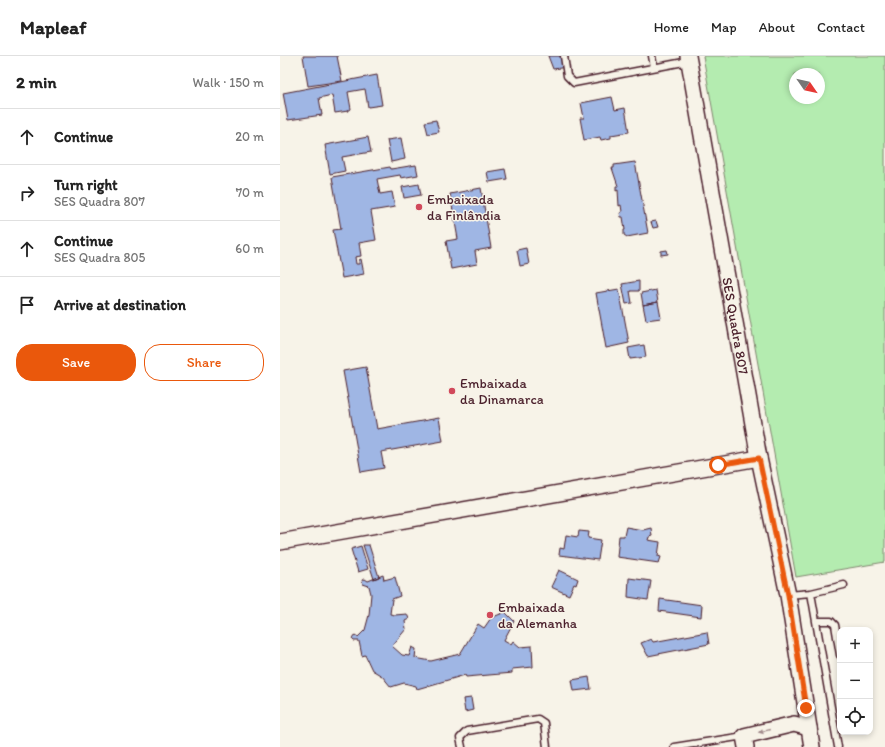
<!DOCTYPE html>
<meta charset="utf-8">
<style>
body{margin:0;font-family:Itim,sans-serif;background:#f6f6f6;color:#222}
.controls{position:absolute;right:12px;bottom:12px;display:grid;overflow:hidden;border-radius:8px;box-shadow:0 2px 6px #0003}
.controls button{width:36px;height:36px;display:grid;place-items:center;padding:0;border:0;border-bottom:1px solid #e0e0e0;background:#fff;color:#222;font:20px sans-serif}
.compass{position:absolute;left:509px;top:12px;width:36px;height:36px;border-radius:50%;background:#fff;box-shadow:0 2px 6px #0003;rotate:124deg}
.stop{position:absolute;width:12px;height:12px;margin:-9px;border:3px solid #ea580c;border-radius:50%;background:#fff}
.stop.end{background:#ea580c;border-color:#fff;box-shadow:0 1px 4px #0008}
.list{margin:0;padding:0;list-style:none}
h2{display:flex;justify-content:space-between;align-items:center;height:52px;margin:0;padding:0 16px;font-size:17px}
h2 small{font-size:13px;font-weight:400;color:#767676}
.list li{display:grid;grid-template-columns:26px 1fr auto;gap:12px;align-items:center;box-sizing:border-box;height:56px;padding:0 16px;border-top:1px solid #e0e0e0}
.list b{display:block;font-size:15px;white-space:nowrap}
.list p{margin:0;font-size:13px;white-space:nowrap;color:#767676}
.list em{font-size:13px;font-style:normal;color:#767676}
.actions{display:flex;gap:8px;padding:12px 16px}
.actions a{flex:1;padding:9px 0;border:1px solid #ea580c;border-radius:16px;text-align:center;font-size:14px;color:#ea580c}
.actions .main{background:#ea580c;color:#fff}
.icon{flex:none;width:22px;height:22px;fill:none;stroke:currentColor;stroke-width:2;stroke-linecap:round;stroke-linejoin:round}
.map{position:relative;flex:none;width:605px;height:691px;overflow:hidden}
header{display:flex;align-items:center;gap:24px;box-sizing:border-box;height:56px;padding:0 20px;background:#fff;border-bottom:1px solid #e0e0e0}
header strong{font-size:19px}
nav{display:flex;gap:22px;margin-inline-start:auto;font-size:14px}
main{display:flex}
aside{flex:1;background:#fff}
.map>svg:first-child{display:block}
</style>
<header>
<strong>Mapleaf</strong>
<nav><a>Home</a><a>Map</a><a>About</a><a>Contact</a></nav>
</header>
<main>
<aside>
<h2>2 min<small>Walk · 150 m</small></h2>
<ul class="list">
<li><svg class="icon" aria-label="ahead" viewBox="0 0 24 24"><path d="M12 20V5M6 11l6-6 6 6"/></svg><div><b>Continue</b></div><em>20 m</em></li>
<li><svg class="icon" aria-label="right" viewBox="0 0 24 24"><path d="M7 20v-9h11M14 6l5 5-5 5"/></svg><div><b>Turn right</b><p>SES Quadra 807</p></div><em>70 m</em></li>
<li><svg class="icon" aria-label="ahead" viewBox="0 0 24 24"><path d="M12 20V5M6 11l6-6 6 6"/></svg><div><b>Continue</b><p>SES Quadra 805</p></div><em>60 m</em></li>
<li><svg class="icon" aria-label="arrive" viewBox="0 0 24 24"><path d="M6 21V4h12l-3 4 3 4H6"/></svg><div><b>Arrive at destination</b></div></li>
</ul>
<div class="actions"><a class="main">Save</a><a>Share</a></div>
</aside>
<div class="map">
<svg width="605" height="691" viewBox="0 0 605 691">
<rect width="100%" height="100%" fill="#f7f3e8"/>
<filter id="ink" filterUnits="userSpaceOnUse"><feTurbulence type="fractalNoise" baseFrequency=".025" numOctaves="2"/><feDisplacementMap in="SourceGraphic" scale="8" xChannelSelector="R" yChannelSelector="G"/><feConvolveMatrix kernelMatrix="1 2 1 2 8 2 1 2 1" color-interpolation-filters="sRGB"/></filter>
<g filter="url(#ink)">
<path fill="#b4ecb0" stroke="#7f866e" fill-rule="evenodd" d="M423,0H605V506L516,521ZM515,18H539V42H515Z"/>
<path fill="#9fb6e4" stroke="#4a1f2b" d="M23,0H57L62,25L28,30Z
M268,0H288V11L273,13Z
M97,19L102,49L88,51L85,33L68,36L71,53L68,55L55,57L52,39L39,42L42,59L8,64L3,37Z
M332,41L335,54L345,52L349,76L331,79V82L321,84L320,81L304,84L300,62H304L301,47Z
M156,64L159,76L148,78L145,66Z
M88,81L91,96L62,101L65,115L50,118L45,89Z
M121,82L125,103L111,106L107,84Z
M355,106L368,177L347,181L344,179V174H345L343,161H341L340,157L342,156L341,149L339,150L338,134L336,135V130H338L332,112H334V109Z
M136,109L138,119L121,122L120,119L97,123L100,138L112,136L115,151L91,155L96,184L79,187L81,200L75,201L76,208H79V204L81,203L84,218L62,222L53,174L61,173L52,121L110,111L111,113Z
M225,113L227,123L209,126L207,116Z
M139,128L141,139L124,142L122,131Z
M201,132L211,192L195,195L197,208L171,213L166,185L178,183L170,138Z
M376,165L378,171L373,172L371,166Z
M246,192L249,208L240,210L237,194Z
M387,194L388,198L381,199V195Z
M359,225V235H350L352,247L346,248L342,228Z
M339,233L349,287L326,292L316,237Z
M376,234L378,246L363,249L361,237Z
M378,246L381,262L366,264L363,249Z
M364,289L366,301L350,303L348,292Z
M86,311L97,373L159,362L163,385L101,396L104,412L81,416L63,315Z
M346,471L363,474L371,472L372,480L369,481L368,484L380,486L378,500L381,501L379,507L337,501L339,480H344Z
M299,475L309,476L308,482L321,484L318,504L279,499L280,492L284,493L286,479L298,481Z
M89,489L99,521L94,523L83,489Z
M81,490L88,513L78,516L71,493Z
M279,514L298,523L296,529L294,528L289,539L271,531Z
M103,519L104,524L115,521L120,540L112,543L110,558L115,559L127,558L129,563L125,565L126,573L112,590L122,599L129,600L132,591L136,593L135,602L151,605L180,598L198,568L204,572L211,562L225,556L234,565L224,584L231,588L233,585L240,591L252,590L253,611L232,613V617L186,621L185,619L137,633L136,630L124,627L111,631L102,620L92,614L85,599L82,600L79,585H74L72,583L75,579L78,581L85,574L89,559L91,538L89,530L83,528L82,524L85,523L88,525Z
M349,522L371,525L368,544L348,541Z
M380,543L422,549L421,561L379,555Z
M427,576L429,588L368,600L361,587L371,583L373,586Z
M309,621L311,633L294,635L292,624Z
M191,642L193,654L185,656L183,643Z"/>
<g fill="none" stroke-linecap="round" stroke-linejoin="round">
<g stroke="#4a1f2b" stroke-width="9">
<path id="service" d="M284,0L287,20L294,27L409,5
M372,0L374,11
M531,537L564,529
M508,539L531,537L558,691
M536,565H551L555,569L560,599
M182,691L180,682L187,675L258,663L264,667L267,691
M394,691L464,680"/>
</g>
<g stroke="#4a1f2b" stroke-width="18">
<g id="tertiary">
<path id="s1" d="M408,0L479,402L508,539L532,691"/>
<path d="M0,486L479,402"/>
<path d="M466,691L464,680L514,668L529,672"/>
</g>
</g>
<use href="#service" stroke="#f7f3e8" stroke-width="6"/>
<use href="#tertiary" stroke="#f7f3e8" stroke-width="15"/>
</g>
<defs><path id="oneway-solid" d="M-6-.8H1V-3.2L6.5 0L1 3.2V.8H-6Z"/></defs>
<use fill="#a0898a" href="#oneway-solid" transform="translate(484 675) rotate(166)"/>
</g>
<g fill="none" stroke-linecap="round" stroke-linejoin="round" filter="url(#ink)">
<path stroke="#ea580c" stroke-width="5" d="M438,409L479,402L508,539L526,652"/>
</g>
<g fill="#d1495b" stroke="#f7f3e8" stroke-width="1.5">
<circle cx="139" cy="151" r="4"/>
<circle cx="172" cy="335" r="4"/>
<circle cx="210" cy="559" r="4"/>
</g>
<g text-anchor="middle" stroke-width="3" stroke-linejoin="round" paint-order="stroke">
<g font-size="14" fill="#4a1f2b" stroke="#f7f3e8" text-anchor="start">
<text x="147" y="148">Embaixada<tspan x="147" dy="16">da Finlândia</tspan></text>
<text x="180" y="332">Embaixada<tspan x="180" dy="16">da Dinamarca</tspan></text>
<text x="218" y="556">Embaixada<tspan x="218" dy="16">da Alemanha</tspan></text>
</g>
<g font-size="14" fill="#4a1f2b" stroke="#f7f3e8">
<text dy="5" stroke="none"><textPath href="#s1" startOffset="274">SES Quadra 807</textPath></text>
</g>
</g>
</svg>
<div class="controls">
<button>+</button>
<button>−</button>
<button><svg class="icon" aria-label="locate" viewBox="0 0 24 24"><circle cx="12" cy="12" r="6"/><path d="M12 2v4M12 18v4M2 12h4M18 12h4"/></svg></button>
</div>
<svg class="compass" viewBox="-18 -18 36 36"><path d="M0-13l5 13h-10z" fill="#e53935"/><path d="M0 13l5-13h-10z" fill="#767676"/></svg>
<div class="stop" style="left:438px;top:409px"></div>
<div class="stop end" style="left:526px;top:652px"></div>
</div>
</main>
